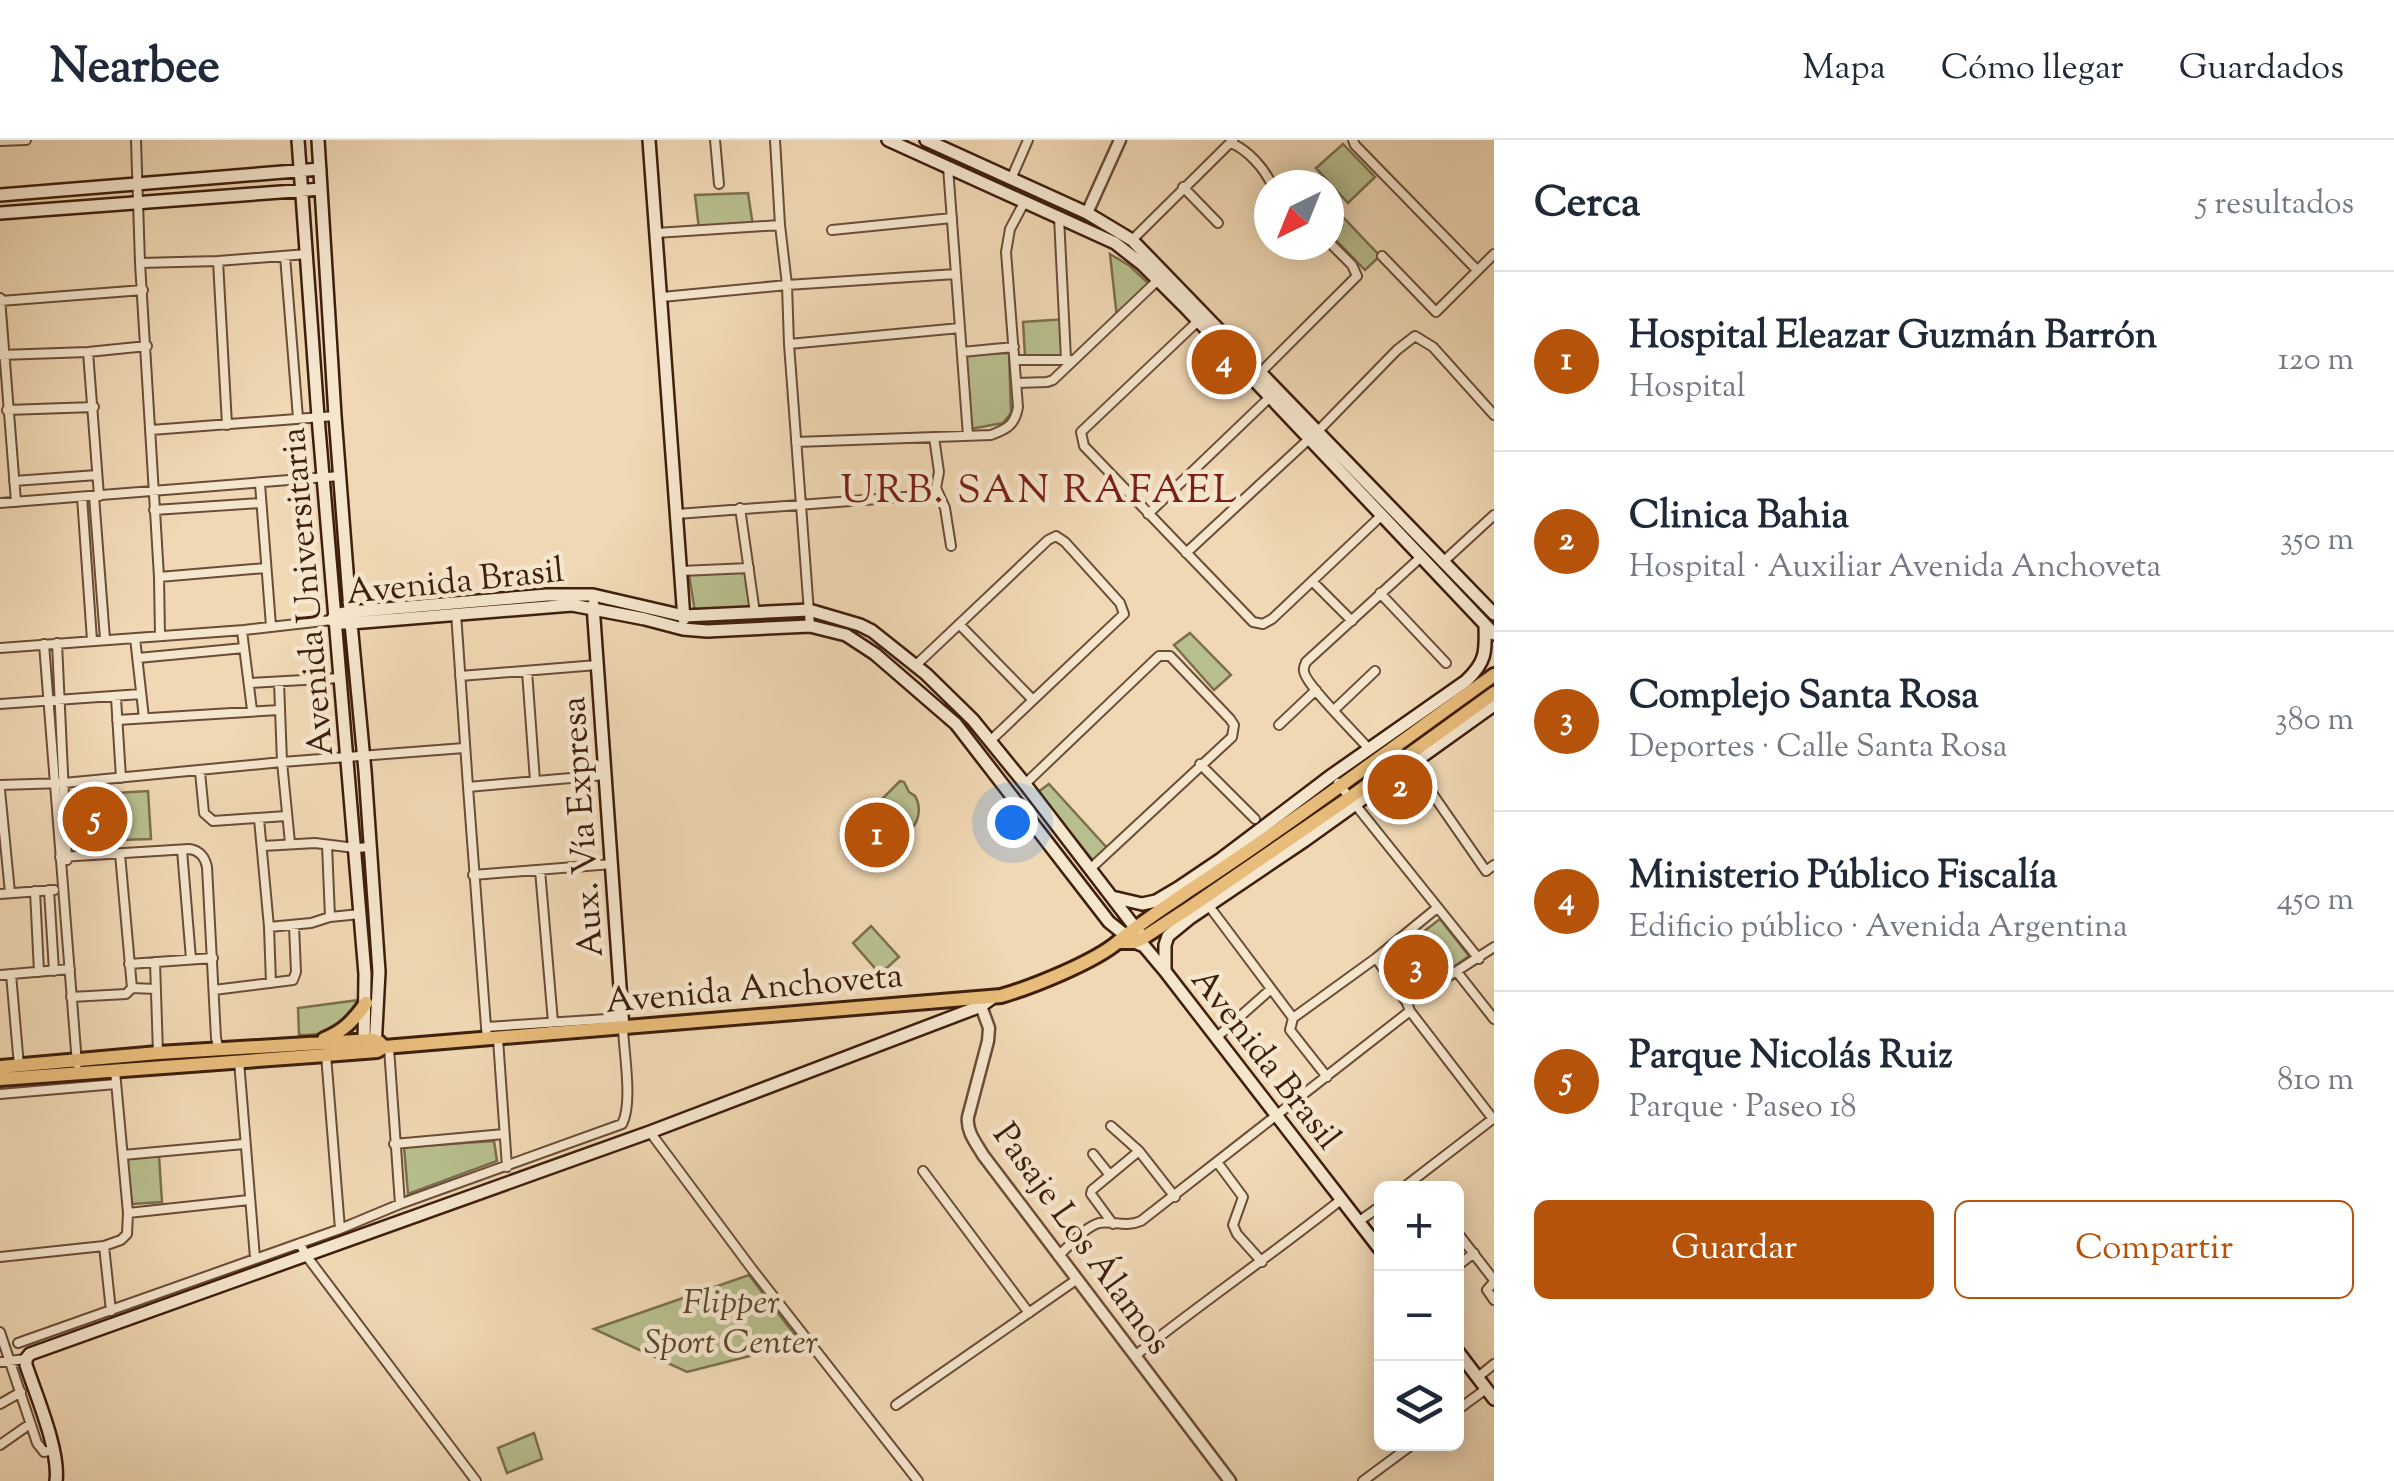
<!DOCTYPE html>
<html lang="es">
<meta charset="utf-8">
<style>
body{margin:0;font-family:"Sorts Mill Goudy",serif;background:#f2f2f3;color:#1f2937}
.controls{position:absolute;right:30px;bottom:30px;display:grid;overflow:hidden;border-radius:15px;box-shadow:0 5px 25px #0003}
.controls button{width:90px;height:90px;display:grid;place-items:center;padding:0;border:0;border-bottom:2px solid #e0e1e3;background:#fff;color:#1f2937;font:50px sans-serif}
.compass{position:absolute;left:1254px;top:30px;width:90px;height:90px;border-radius:50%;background:#fff;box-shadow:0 5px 25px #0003;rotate:223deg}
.you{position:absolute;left:1012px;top:682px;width:35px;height:35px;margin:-25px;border:8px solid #fff;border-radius:50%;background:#1a73e8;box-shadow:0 0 0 15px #1a73e833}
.badge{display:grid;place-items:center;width:65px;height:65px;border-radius:50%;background:#b45309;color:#fff;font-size:32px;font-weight:700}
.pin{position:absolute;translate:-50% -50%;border:5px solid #fff;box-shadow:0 2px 10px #0006}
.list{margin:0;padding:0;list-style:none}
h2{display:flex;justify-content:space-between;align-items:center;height:130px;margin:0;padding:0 40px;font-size:42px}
h2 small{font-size:32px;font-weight:400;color:#747a83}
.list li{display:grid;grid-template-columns:65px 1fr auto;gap:30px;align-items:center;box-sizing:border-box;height:180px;padding:0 40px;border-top:2px solid #e0e1e3}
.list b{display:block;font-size:38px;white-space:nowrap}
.list p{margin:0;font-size:32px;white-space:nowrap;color:#747a83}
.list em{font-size:32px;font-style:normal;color:#747a83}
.actions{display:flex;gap:20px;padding:30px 40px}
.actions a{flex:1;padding:22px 0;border:2px solid #b45309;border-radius:15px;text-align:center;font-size:35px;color:#b45309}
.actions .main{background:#b45309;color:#fff}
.icon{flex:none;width:55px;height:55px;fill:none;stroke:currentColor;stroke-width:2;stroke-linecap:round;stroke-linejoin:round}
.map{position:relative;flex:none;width:1494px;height:1341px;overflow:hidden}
header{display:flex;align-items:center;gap:60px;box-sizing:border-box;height:140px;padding:0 50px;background:#fff;border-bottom:2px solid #e0e1e3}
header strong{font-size:48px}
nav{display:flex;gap:55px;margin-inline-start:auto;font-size:35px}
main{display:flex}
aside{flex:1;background:#fff}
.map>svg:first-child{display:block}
</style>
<header>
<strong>Nearbee</strong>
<nav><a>Mapa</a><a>Cómo llegar</a><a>Guardados</a></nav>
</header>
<main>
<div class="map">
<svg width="1494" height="1341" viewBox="0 0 1494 1341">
<rect width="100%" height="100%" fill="#f0d8b4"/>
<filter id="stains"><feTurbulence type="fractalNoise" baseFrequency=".002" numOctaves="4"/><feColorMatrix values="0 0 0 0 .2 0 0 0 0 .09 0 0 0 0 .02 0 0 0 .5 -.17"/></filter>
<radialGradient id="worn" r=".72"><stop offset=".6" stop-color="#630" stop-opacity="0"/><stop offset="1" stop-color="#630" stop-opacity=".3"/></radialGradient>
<path fill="#b8bf8e" stroke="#7c6e4d" stroke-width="2.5" d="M1343,4L1375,37L1348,63L1316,28Z
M748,53L753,86L699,89L695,55Z
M1342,76L1380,116L1365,130L1329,93V89Z
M1110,114L1130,126L1150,145L1117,178Z
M1066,179L1067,215L1025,216L1023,182Z
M1009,213L1011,273L1003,283L970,289L965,214Z
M748,431L752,470L695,472L689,435Z
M1190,493L1231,535L1214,550L1174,505Z
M900,641L904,642L909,652L915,656C922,668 919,685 907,692L903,690L898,693L895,692L879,674L884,668L879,662Z
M1049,644L1109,710L1094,722L1038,652Z
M114,649L117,690L116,653L148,651L151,699L118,700V706L76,709L72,651Z
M1440,779L1469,816L1413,856L1384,822Z
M871,786L899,817L880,834L853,803Z
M359,860C337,889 337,895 299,895L298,868Z
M494,1001L497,1021L408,1054L404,1007Z
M159,1016L162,1062L132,1064L127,1018Z
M749,1135L801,1203L687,1232L594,1189Z
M534,1293L542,1319L507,1333L498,1308Z"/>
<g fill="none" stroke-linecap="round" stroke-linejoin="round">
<g stroke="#6b4c36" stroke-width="12">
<path id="minor" d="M136,0L140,123L159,437L160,496
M715,0L719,44
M775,0L780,85L787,145L789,204L810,486
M1353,0L1355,5L1477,130
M0,1L26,0
M1231,3C1248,10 1264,28 1272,45
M948,27L968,296
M1011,39L1028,0
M1183,47L1218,83
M1059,77L1066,219
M832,90L952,78
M656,93L780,85
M1132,100L1233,0
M285,116L298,278
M1382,116L1436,172L1494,114
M218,121L227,285
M140,123L218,121L307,114
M662,157L787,145L956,134
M0,158L16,362
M0,161L143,150
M1198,181L1081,292L1084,306L1253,482L1263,484L1272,479L1382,375
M789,204L960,188
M88,212L99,356
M962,212L1014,207
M1,215L88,212L147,206
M1015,220H1070
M1261,232L1357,136L1352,125L1329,102
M1017,243L1047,242L1053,240L1158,140
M7,270L94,267
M151,290L335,276
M1318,291L1397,210L1415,196L1433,207L1494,275
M934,297L939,332L936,348L945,368L951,406
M796,302L991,295C1007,289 1015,285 1018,267L1006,112L1010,89L1025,61
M14,341L97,335
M260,344L271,486
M94,356L105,499
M82,357L92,500
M0,363L340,336
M740,368L755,473
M154,370L261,363
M677,374L918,356L928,355L936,348
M1148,374L1269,258
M1186,413L1309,299
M1444,421L1494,375
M681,431L749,428
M159,437L266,428
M1312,441L1352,481
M1380,453L1446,523
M456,473L468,647L605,635
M959,484L1033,560
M242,491L252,570
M135,498L144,578
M57,503L67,720
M44,504L77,924
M0,508L244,490L332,480
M138,518L244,508
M916,525L1048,400L1056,396L1065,402L1120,463L1124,474L990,601
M527,531L535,641
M460,536L597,525
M279,542L282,622L290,703
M250,543L340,538
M116,558L121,638
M0,564L141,554
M1334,570L1375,531
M117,580L279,570
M1279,585L1316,550
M1369,609C1358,596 1304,543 1304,531C1303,528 1305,525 1306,522L1421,417
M1411,623L1486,731L1494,725
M1200,624L1255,679
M200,632L204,673L213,681L286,676
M1338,643L1479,819
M1025,644L1159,516H1170L1230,579L1234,585L1232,597L1090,729
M0,645L64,643L282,622L464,608
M468,647L487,900
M0,650L10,753
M259,679L269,787L271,843
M327,705L330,777
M263,706L315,703L355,708L371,707
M182,710L191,819
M120,714L132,848
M60,717L189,709C199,710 205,717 207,727L216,898L219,910
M540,730L554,894
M473,735L612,724
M49,750L54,831
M35,751L39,832
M0,754L54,750
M1206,762L1293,878
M269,787L311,783L330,777L360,774
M1376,818L1407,863
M155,822L158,913
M129,824L213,818
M1457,832L1494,879
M11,834L19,926
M0,835L70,829
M214,850L293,840L296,832L294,786
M71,857L126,854L132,848L156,849
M1410,871L1493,979
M486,887L622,878
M1217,897L1271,849
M498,899L507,1027
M389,908L400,1064
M326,915L340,1089
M239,921L255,1118
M1327,937L1290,890L1293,878L1376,818L1437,768
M0,954L116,944
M1111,986L1139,1011L1175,1057
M650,992L752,1129L918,1341
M394,1004L504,994
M1093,1014L1109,1034
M123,1015L244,1004
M1217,1022L1243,1057L1233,1085L1237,1094L1262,1122
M923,1031L1029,1173
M1403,1048L1494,978
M128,1073L249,1060
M1358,1082L1382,1065
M1113,1084L1091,1054L1092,1050L1139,1011
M1456,1091L1494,1140
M300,1103L305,1114L476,1341
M104,1106L111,1171
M1058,1116C1070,1106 1083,1088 1099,1083C1113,1080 1124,1088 1141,1081L1410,871L1407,863L1494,807
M0,1117L104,1106L121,1100L127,1094L128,1073L115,931
M1456,1127L1474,1113
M1494,1142L1487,1150L1494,1160
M0,1192L37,1303L44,1312L53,1310
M18,1203L340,1089L400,1064L622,984C633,964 624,913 623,889
M1136,1215C1203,1162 1274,1113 1342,1059
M0,1222L26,1219
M1478,1237L1494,1224
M0,1264L21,1252
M896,1265L1076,1140
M1456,1271L1486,1249
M0,1305L30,1284
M1363,1341L1413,1304"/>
</g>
<g stroke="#6b4c36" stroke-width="15">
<path id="tertiary" d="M1087,73L1120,0
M981,866L989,888L988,901L968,977C966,991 976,1003 983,1015L1230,1341"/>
</g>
<g stroke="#3f1e0c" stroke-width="16">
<path id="secondary" d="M298,0L318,277L365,834L364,908
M318,0L335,276L351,483L365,631L379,832L375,908
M649,0L684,479
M888,0L1115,103L1143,125L1184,166L1494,494
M926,0L1087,73L1132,100L1494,474
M0,55L320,29
M0,73L321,49
M593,465L623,889
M332,480L336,483H351L572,465L645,479L683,489L707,491L810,486L846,495L875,514L956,584L1109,782L1134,802L1144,806L1165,831L1382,1112
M332,480L335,475L350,472L547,455H593L684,476L809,470L860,485L872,491L926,534L973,580L1025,644L1140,794
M1112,757L1142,764L1156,761L1178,748L1221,719L1332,635L1466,541C1486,522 1486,512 1485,485
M1165,831V805L1168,796L1190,778L1304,701L1494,565
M1456,1209L1494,1259
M56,1341C60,1311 36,1255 26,1225V1219L30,1214L650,992L981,866L992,858"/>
</g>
<g stroke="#3f1e0c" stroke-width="18">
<path id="primary" d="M1118,802H1134L1143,798L1192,766L1349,658L1494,553
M324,899C344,891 354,880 366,863
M0,927L158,913L372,900L379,902L384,907
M0,939L326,915L377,911L384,907L1001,856C1032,847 1095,822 1119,801C1140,783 1164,768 1187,752C1292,683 1392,608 1494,535"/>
</g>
<use href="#minor" stroke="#f5e6ce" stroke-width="8"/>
<use href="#tertiary" stroke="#f5e6ce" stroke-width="10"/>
<use href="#secondary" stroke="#f5e6ce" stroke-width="11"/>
<use href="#primary" stroke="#e8bc7a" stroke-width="12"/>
</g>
<g text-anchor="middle" stroke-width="9" stroke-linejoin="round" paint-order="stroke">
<g font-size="35" fill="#3f1e0c" stroke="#f5e6ce">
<text transform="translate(455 440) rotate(-6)" y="12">Avenida Brasil</text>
<text transform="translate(306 452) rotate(-95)" y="12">Avenida Universitaria</text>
<text transform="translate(581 687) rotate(-94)" y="12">Aux. Vía Expresa</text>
<text transform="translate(754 847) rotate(-5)" y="12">Avenida Anchoveta</text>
<text transform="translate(1267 918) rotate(52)" y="12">Avenida Brasil</text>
<text transform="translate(1083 1098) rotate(54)" y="12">Pasaje Los Álamos</text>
</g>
<g font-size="35" font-style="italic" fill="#5d462c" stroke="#f5e6ce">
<text x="731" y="1173">Flipper<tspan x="731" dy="40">Sport Center</tspan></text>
</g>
<g font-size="40" letter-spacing="2.5" fill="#7a1f14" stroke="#f5e6ce">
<text x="1040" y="362">URB. SAN RAFAEL</text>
</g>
</g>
<rect width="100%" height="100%" filter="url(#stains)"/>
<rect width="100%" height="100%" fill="url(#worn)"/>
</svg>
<div class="controls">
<button>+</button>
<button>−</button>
<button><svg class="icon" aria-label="layers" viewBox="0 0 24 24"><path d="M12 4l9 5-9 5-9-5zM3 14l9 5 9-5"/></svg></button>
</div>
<svg class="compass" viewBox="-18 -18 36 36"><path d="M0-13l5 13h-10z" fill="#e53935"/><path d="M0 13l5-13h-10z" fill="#747a83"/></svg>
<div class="you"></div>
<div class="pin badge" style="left:877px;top:695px">1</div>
<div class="pin badge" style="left:1400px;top:647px">2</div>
<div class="pin badge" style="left:1416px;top:827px">3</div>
<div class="pin badge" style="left:1224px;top:222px">4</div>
<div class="pin badge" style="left:95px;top:679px">5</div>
</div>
<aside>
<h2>Cerca<small>5 resultados</small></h2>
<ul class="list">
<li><span class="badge">1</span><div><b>Hospital Eleazar Guzmán Barrón</b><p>Hospital</p></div><em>120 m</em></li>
<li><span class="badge">2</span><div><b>Clinica Bahia</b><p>Hospital · Auxiliar Avenida Anchoveta</p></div><em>350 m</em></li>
<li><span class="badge">3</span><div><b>Complejo Santa Rosa</b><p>Deportes · Calle Santa Rosa</p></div><em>380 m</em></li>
<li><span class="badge">4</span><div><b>Ministerio Público Fiscalía</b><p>Edificio público · Avenida Argentina</p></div><em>450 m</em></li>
<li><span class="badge">5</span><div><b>Parque Nicolás Ruiz</b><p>Parque · Paseo 18</p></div><em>810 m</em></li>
</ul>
<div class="actions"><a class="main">Guardar</a><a>Compartir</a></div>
</aside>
</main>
